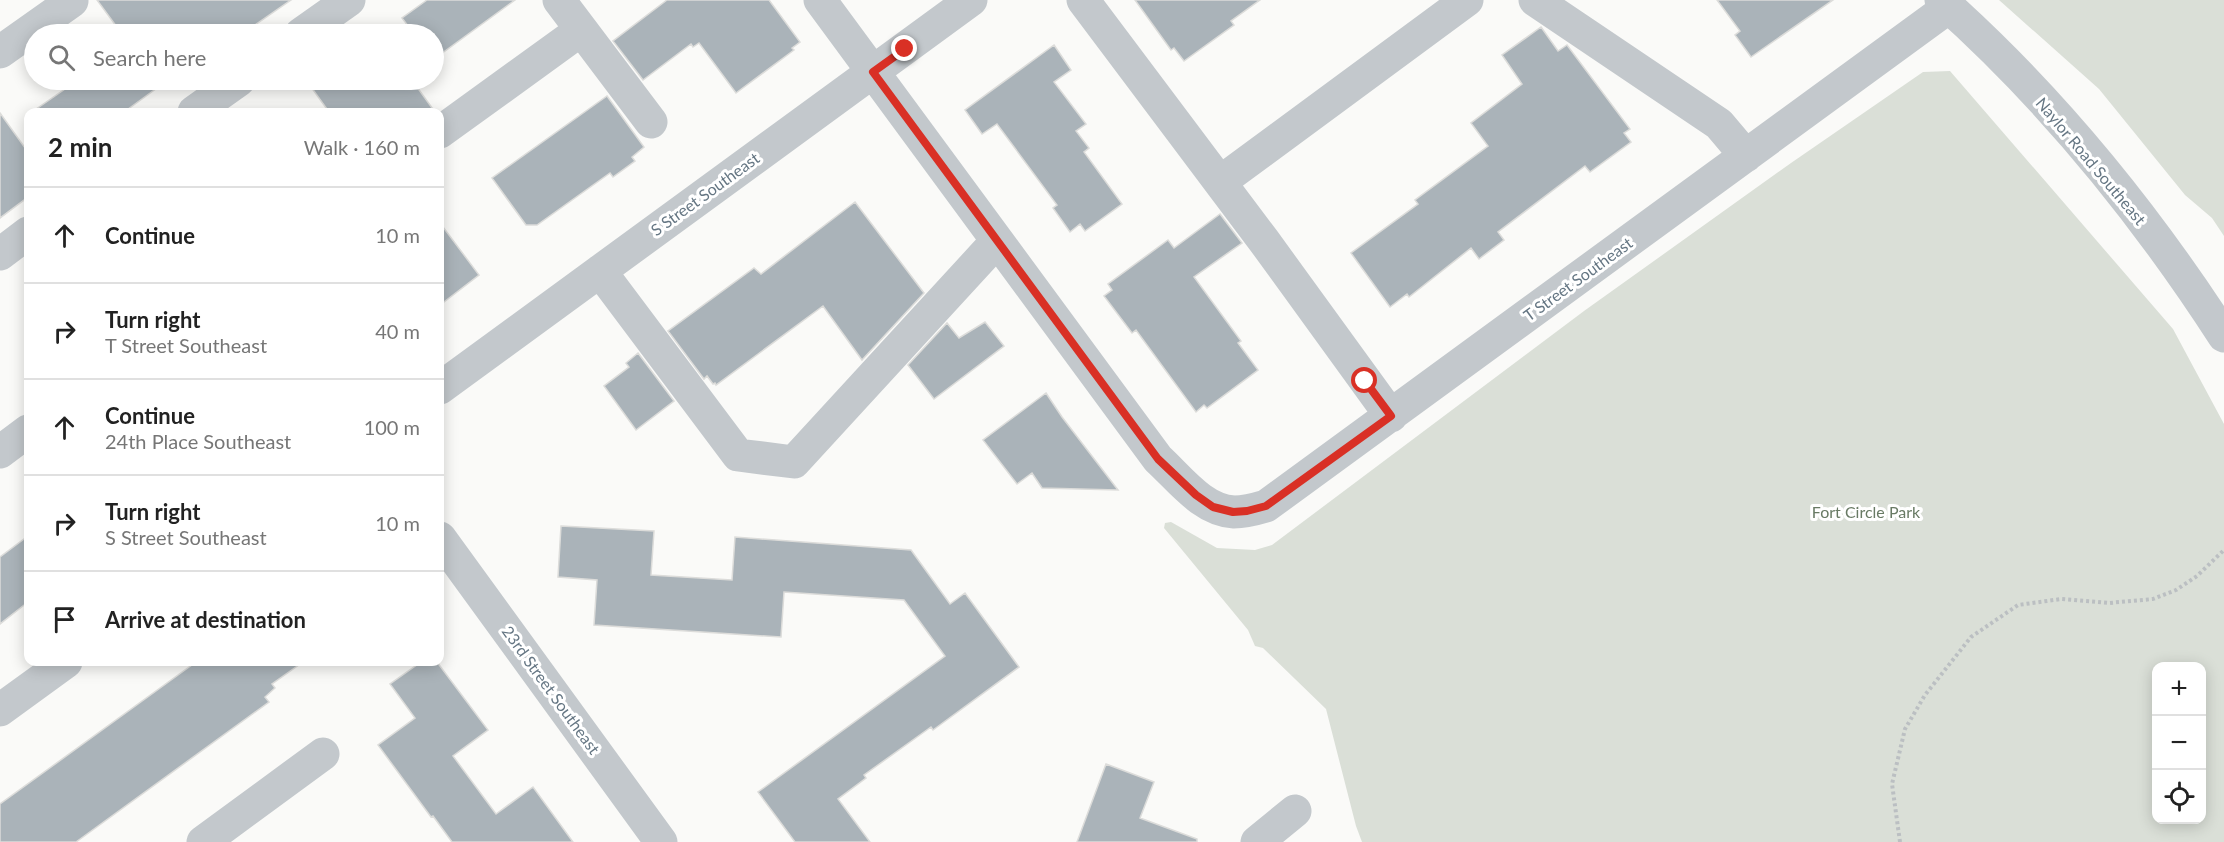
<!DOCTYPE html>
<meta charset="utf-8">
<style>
body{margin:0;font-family:Lato,sans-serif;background:#f6f6f6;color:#222}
.controls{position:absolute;right:18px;bottom:18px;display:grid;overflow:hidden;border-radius:12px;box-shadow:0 3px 15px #0003}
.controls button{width:54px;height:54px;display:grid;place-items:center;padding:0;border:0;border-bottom:2px solid #e0e0e0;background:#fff;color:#222;font:30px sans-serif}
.stop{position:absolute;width:18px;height:18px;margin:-14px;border:4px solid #d93025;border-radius:50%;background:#fff}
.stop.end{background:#d93025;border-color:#fff;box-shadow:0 2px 6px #0008}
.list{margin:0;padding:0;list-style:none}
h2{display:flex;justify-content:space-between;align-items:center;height:78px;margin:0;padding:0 24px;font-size:26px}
h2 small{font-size:20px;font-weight:400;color:#767676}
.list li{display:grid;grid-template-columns:39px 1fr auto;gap:18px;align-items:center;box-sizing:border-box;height:96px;padding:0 24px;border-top:2px solid #e0e0e0}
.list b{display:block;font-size:22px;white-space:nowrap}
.list p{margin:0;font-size:20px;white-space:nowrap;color:#767676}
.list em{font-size:20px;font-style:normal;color:#767676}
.icon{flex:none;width:33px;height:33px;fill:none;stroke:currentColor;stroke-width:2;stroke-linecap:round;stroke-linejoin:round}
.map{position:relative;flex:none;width:2224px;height:842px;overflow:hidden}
.search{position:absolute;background:#fff;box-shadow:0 3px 15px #0003;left:24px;top:24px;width:420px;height:66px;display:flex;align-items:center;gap:15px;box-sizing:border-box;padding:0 21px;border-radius:33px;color:#767676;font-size:22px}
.panel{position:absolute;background:#fff;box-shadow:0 3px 15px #0003;left:24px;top:108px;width:420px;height:558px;border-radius:12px}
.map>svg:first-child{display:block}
</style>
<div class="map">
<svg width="2224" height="842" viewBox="0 0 2224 842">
<rect width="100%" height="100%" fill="#fafaf8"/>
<path fill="#dadfd7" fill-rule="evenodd" d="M1999,0H2224V236L2212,218L2185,195L2099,89Z
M1950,71L2173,329L2224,424V842H1362L1356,826L1326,709L1263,648L1255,646L1248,630L1164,528L1165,523L1171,522L1217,548L1255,550L1272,545L1584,311L1791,163L1923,72ZM2202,666V820H2156V666Z"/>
<path fill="#aab3b9" stroke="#dcdcda" stroke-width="1.5" d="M97,0H291L242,34H122Z
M427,0H515L434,59V34H414L402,18Z
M667,0H769L800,42L792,48L794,50L736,93L699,43L693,47L691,44L643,80L613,41Z
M1135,0H1260L1231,21L1234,25L1184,61L1174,48L1171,50Z
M1717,0H1833L1751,57L1735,35L1740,31Z
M1541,27L1558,51L1567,45L1630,129L1624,133L1631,142L1590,172L1585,166L1498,232L1504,240L1479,259L1471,248L1409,297L1407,294L1390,307L1351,253L1418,204L1415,200L1488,146L1471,123L1522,84L1502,55Z
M1054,45L1071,70L1054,82L1086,124L1076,131L1089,148L1084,152L1122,204L1085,231L1080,224L1070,232L1053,208L1057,205L997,124L982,134L965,110Z
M78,80H168L124,112H32Z
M306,80H412L435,112H329Z
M607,96L644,147L632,157L635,161L613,177L610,173L537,225H526L492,178Z
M0,113L28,152V197L0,218Z
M855,202L924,293L862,360L823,306L716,385L715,383L713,384L707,376L704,379L668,331L754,268L761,274Z
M1220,214L1242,243L1194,277L1241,341L1238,343L1258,370L1207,408L1204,405L1196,412L1136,330L1132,333L1104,296L1112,290L1108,284L1168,240L1174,248Z
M440,223L479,275L440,305Z
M985,322L1004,346L934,399L908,365L947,323L959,338Z
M638,353L674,401L636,430L604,386L629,367L626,363Z
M1046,393L1062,417L1118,490L1042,488L1032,473L1017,484L983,440Z
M561,526L654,531L651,575L732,580L735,537L911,550L950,604L965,593L1019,667L933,730L931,727L864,775L866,778L838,799L870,842H795L758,792L945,656L904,600L784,592L781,637L594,625L597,580L558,577Z
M28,536V602L0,624V557Z
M196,662H303L272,684L275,688L265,697L269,702L76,842H0V804Z
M421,662H437L488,730L453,756L496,814L533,787L573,842H452L433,816L431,817L378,745L415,718L390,684Z
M1106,764L1154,782L1140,818L1197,839V842H1077Z"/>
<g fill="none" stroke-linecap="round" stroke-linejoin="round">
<path stroke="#bbbfc2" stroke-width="4" stroke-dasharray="3 3" stroke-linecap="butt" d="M1900,842L1892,784L1905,729L1925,695L1971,637L2018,605L2061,599L2109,603L2153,599L2176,590L2197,576L2224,550"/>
<path stroke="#c3c8cc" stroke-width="33" d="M559,0L651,122
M820,0L1158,459C1180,479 1202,510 1234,512C1244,512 1256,509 1266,506L1949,7
M1083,0L1264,241L1391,416
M1535,0L1719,124L1746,156
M1941,0C2050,97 2145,214 2224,336
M301,34L349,0
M0,52L72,1
M194,112L239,80
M440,132L581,30
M1220,182L1467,0
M0,254L28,233
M600,271L738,455L794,462L997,241
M440,388L971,0
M0,452L28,431
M440,538L661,842
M0,710L66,662
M203,842L323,754
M1257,842L1295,811"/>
</g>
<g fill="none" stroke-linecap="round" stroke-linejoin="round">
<path stroke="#d93025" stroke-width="8" d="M905,49L873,72L1158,459L1196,495L1213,507L1233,512L1247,511L1266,506L1391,416L1365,381"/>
</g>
<g text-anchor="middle" stroke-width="6" stroke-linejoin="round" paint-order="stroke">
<g font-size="16" fill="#657683" stroke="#fff">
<text transform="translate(2091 161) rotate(50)" y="6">Naylor Road Southeast</text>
<text transform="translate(705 194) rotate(-36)" y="6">S Street Southeast</text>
<text transform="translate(1578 279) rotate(-36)" y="6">T Street Southeast</text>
<text transform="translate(551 690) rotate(54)" y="6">23rd Street Southeast</text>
</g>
<g font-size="16" fill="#687a64" stroke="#fff">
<text x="1866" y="518">Fort Circle Park</text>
</g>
</g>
</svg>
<div class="controls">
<button>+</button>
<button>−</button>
<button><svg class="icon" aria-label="locate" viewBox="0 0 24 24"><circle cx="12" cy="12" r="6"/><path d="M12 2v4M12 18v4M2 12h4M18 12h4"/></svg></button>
</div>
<div class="stop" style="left:1365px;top:381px"></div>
<div class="stop end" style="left:905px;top:49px"></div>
<div class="search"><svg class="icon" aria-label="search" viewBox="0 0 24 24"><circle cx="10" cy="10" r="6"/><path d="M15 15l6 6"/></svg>Search here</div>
<section class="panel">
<h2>2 min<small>Walk · 160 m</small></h2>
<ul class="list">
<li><svg class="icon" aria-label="ahead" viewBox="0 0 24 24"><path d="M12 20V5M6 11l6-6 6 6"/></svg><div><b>Continue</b></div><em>10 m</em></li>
<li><svg class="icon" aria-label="right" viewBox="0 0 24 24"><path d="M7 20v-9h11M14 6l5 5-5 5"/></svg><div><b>Turn right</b><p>T Street Southeast</p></div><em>40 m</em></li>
<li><svg class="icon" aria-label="ahead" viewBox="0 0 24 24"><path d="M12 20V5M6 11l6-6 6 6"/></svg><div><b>Continue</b><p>24th Place Southeast</p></div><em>100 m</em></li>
<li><svg class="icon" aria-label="right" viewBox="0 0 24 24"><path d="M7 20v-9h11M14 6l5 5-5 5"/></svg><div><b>Turn right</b><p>S Street Southeast</p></div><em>10 m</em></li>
<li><svg class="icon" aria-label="arrive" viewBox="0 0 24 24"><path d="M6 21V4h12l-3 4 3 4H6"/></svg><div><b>Arrive at destination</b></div></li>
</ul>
</section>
</div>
